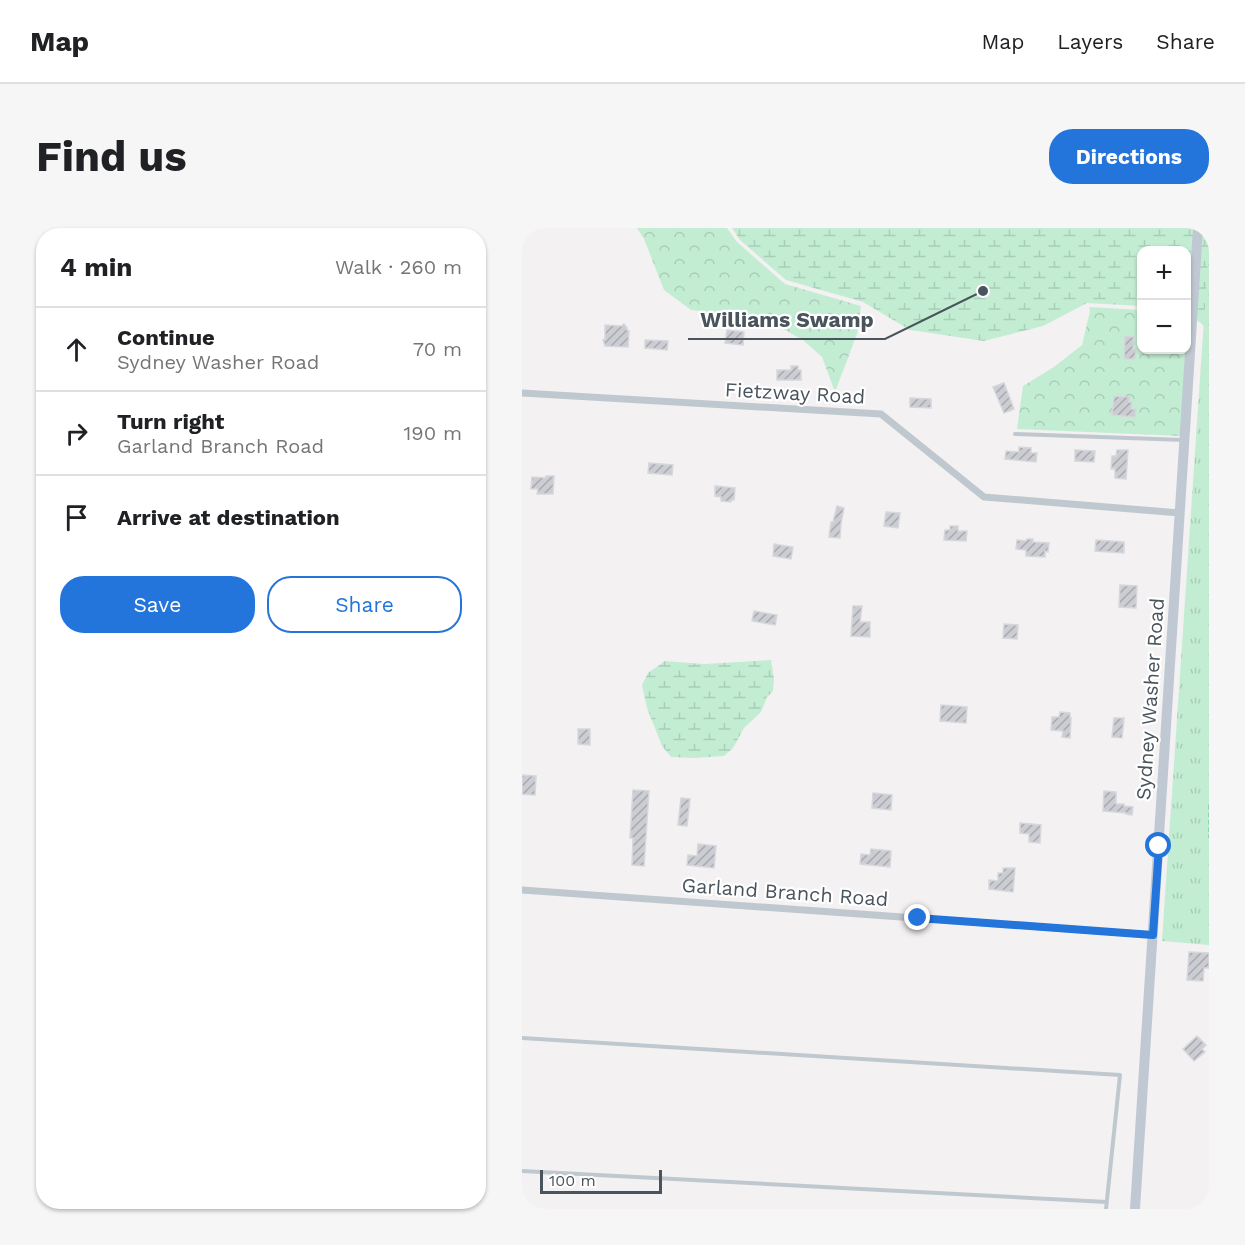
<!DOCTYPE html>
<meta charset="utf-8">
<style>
body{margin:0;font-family:"Work Sans",sans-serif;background:#f6f6f6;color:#202124}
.controls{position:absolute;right:18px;top:18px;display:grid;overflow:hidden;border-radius:12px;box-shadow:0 2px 4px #0004}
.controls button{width:54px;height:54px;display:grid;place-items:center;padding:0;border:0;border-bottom:2px solid #e0e0e0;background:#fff;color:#202124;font:30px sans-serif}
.scale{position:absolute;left:18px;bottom:15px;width:122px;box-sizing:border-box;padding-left:6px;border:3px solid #4a545d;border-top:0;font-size:16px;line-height:21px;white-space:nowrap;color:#4a545d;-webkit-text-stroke:4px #fff;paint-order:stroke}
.stop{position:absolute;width:18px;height:18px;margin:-14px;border:4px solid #2375db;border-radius:50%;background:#fff}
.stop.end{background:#2375db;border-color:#fff;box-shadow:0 2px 6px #0008}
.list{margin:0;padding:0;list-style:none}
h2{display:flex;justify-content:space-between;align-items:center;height:78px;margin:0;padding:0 24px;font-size:26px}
h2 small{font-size:20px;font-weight:400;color:#757577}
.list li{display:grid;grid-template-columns:39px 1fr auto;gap:18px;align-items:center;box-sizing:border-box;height:84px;padding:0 24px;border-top:2px solid #e0e0e0}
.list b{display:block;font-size:22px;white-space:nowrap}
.list p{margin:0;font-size:20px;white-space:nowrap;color:#757577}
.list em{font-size:20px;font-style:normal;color:#757577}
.actions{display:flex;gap:12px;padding:18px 24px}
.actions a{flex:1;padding:14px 0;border:2px solid #2375db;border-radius:24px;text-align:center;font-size:21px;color:#2375db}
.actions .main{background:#2375db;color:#fff}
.icon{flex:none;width:33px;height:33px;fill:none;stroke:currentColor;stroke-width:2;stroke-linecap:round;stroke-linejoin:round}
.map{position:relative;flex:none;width:687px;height:981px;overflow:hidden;border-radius:24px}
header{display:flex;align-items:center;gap:36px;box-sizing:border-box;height:84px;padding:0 30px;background:#fff;border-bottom:2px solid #e0e0e0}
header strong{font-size:28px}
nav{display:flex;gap:33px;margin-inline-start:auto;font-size:21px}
.intro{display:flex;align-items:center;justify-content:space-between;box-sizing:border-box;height:144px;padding:0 36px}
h1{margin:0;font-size:42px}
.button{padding:15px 27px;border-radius:24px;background:#2375db;color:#fff;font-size:21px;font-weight:700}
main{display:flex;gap:36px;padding:0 36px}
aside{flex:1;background:#fff;border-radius:24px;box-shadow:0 2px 4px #0004}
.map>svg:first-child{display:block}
</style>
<header>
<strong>Map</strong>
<nav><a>Map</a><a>Layers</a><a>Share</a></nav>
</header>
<div class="intro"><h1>Find us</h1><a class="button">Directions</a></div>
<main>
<aside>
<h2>4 min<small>Walk · 260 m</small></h2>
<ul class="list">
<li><svg class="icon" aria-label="ahead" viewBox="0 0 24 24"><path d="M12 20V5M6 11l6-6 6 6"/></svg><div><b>Continue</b><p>Sydney Washer Road</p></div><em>70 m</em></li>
<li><svg class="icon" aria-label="right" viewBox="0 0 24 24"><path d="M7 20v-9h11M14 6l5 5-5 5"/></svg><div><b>Turn right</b><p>Garland Branch Road</p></div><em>190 m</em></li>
<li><svg class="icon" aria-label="arrive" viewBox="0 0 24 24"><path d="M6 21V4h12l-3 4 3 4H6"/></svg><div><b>Arrive at destination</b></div></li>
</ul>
<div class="actions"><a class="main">Save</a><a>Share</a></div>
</aside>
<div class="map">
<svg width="687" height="981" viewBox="0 0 687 981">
<defs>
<pattern id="forest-crowns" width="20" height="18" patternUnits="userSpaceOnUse" patternTransform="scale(1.5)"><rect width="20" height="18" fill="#c3edd3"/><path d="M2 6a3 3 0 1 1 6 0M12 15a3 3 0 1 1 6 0" fill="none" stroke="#a9cdb8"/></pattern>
<pattern id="wetland-marsh" width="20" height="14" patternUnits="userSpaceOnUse" patternTransform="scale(1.5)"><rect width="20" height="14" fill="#c3edd3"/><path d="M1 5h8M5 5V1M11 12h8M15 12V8" fill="none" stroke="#a9cdb8"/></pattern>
<pattern id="park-tufts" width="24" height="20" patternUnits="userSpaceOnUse" patternTransform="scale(1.5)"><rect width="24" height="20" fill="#c3edd3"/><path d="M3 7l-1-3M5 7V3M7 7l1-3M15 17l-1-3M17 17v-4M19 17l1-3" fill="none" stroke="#a9cdb8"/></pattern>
<pattern id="building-hatch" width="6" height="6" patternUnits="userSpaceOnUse" patternTransform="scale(1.5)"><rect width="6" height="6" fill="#cbcdd3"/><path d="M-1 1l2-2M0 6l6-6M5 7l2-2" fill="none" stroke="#a7a9ae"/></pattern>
</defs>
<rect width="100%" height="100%" fill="#f3f1f1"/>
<path fill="url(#forest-crowns)" d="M115,0H205L215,14L263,56L339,78L335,106L313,164L300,129L281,112L243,91L169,82L142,62L122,11Z
M567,79L619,82L620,122H664L659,208L495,201L501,158L532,139L560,117L568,83Z"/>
<path fill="url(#wetland-marsh)" d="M210,0H687V104L679,95L665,87L664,22H620L619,78L565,75L521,98L462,113L388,102L341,74L264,52L218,12Z
M249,432L252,451L251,463L245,469L239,484L222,500L211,520L202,528L172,530L149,529L140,518L125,480L120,457L126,445L143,433L182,436Z"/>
<path fill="url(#park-tufts)" d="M687,17V717L640,713Z"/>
<path fill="url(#building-hatch)" stroke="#d5d7dc" stroke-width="1.5" d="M102,96L105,100V102L107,103L106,119L83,118L81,112L83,111V97L100,98Z
M205,102L222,104L221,117L203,115Z
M603,108L612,109L611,121H614L613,131H602Z
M123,112L146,113L145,122L123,120Z
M269,138H276V142H279V152H255V142H269Z
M482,155L492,181L482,185L471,159Z
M592,168L608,169L607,174H610L609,181H614L613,189L590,187Z
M388,170L409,171V180L388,179Z
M497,219L509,220V225H515L514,234L483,231L484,223L497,224Z
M553,222L573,223L572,234L553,233Z
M595,222H606L604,251L593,250V241H589L590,228H594Z
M127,235L151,237L150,247L126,245Z
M24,248H32L31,266H15L16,261H9L10,249L24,250Z
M193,258L213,260L212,272H209V274L199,273V269L193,268Z
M315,278L322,280L319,295L318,310L307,309L309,294H311Z
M364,284L378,285L376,300L362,298Z
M428,298H436V303H445L444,313L422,312L423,302H428Z
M505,311H511V314L527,315L526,324L523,323V329L504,328V322L494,321L495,312L504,313Z
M574,312L602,314V325L573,323Z
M252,316L271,319L269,331L251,328Z
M598,357L615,358L614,380L597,379Z
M331,378H340L338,394H348V409L329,408Z
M232,383L255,387L253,397L230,393Z
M482,396L496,397L495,411L481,410Z
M419,477L445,479L444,495L418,493Z
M538,484L548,485V490H549L548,510L540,509L541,503L529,502L530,489H537Z
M592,490H602L600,510L590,509Z
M56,501H68V517L56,516Z
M0,547L14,548L13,567L0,566Z
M111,562L127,563L122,638L110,637L111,610H108Z
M582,563L594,564V576H602V578L611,579L610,587L604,586V585L581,583Z
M351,565L370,567L369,582L350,580Z
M159,570L168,571L165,598L156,597Z
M498,595L519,597L518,615L507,614V606L498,605Z
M176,616L194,618L192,640L165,637L166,627L175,628Z
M349,621L369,623L368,639L338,636L339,626L348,627Z
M481,640H493L491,664L467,661V652L476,653V645H481Z
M667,724L687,725V740H682L681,753L665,752Z
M675,808L684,817L680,821L683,824L672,833L661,821Z"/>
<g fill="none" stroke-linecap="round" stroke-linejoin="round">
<path stroke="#7ccaa3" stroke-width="1.5" stroke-dasharray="4.5 3" stroke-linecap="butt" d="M687,577V610"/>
<path stroke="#c0c8cf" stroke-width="4" d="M493,206L662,212
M0,810L598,847L584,981
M0,943L585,974"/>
<path stroke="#c0c8cf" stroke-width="7" d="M0,165L359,186L462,269L658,285
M0,662L631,707"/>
<path stroke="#c0c9d3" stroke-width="10" d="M613,981L676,0"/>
</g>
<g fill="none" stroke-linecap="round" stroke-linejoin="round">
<path stroke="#2375db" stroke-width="8" d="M396,690L631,707L637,618"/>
</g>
<g text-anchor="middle" stroke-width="4.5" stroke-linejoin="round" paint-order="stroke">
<g font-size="20" fill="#4a545d" stroke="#fff">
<text transform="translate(273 165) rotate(3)" y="7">Fietzway Road</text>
<text transform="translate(628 471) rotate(-86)" y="7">Sydney Washer Road</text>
<text transform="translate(263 664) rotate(4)" y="7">Garland Branch Road</text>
</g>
</g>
<path fill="none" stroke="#4a545d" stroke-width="2" d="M461 63L363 111H166"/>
<circle fill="#4a545d" stroke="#fff" stroke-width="2" cx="461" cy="63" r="6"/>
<g font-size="21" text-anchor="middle" font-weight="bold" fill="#4a545d" stroke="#fff" stroke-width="4.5" stroke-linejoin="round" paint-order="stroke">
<text x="265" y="99">Williams Swamp</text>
</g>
</svg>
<div class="controls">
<button>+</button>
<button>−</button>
</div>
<div class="scale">100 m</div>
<div class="stop" style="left:637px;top:618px"></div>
<div class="stop end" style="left:396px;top:690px"></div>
</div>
</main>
